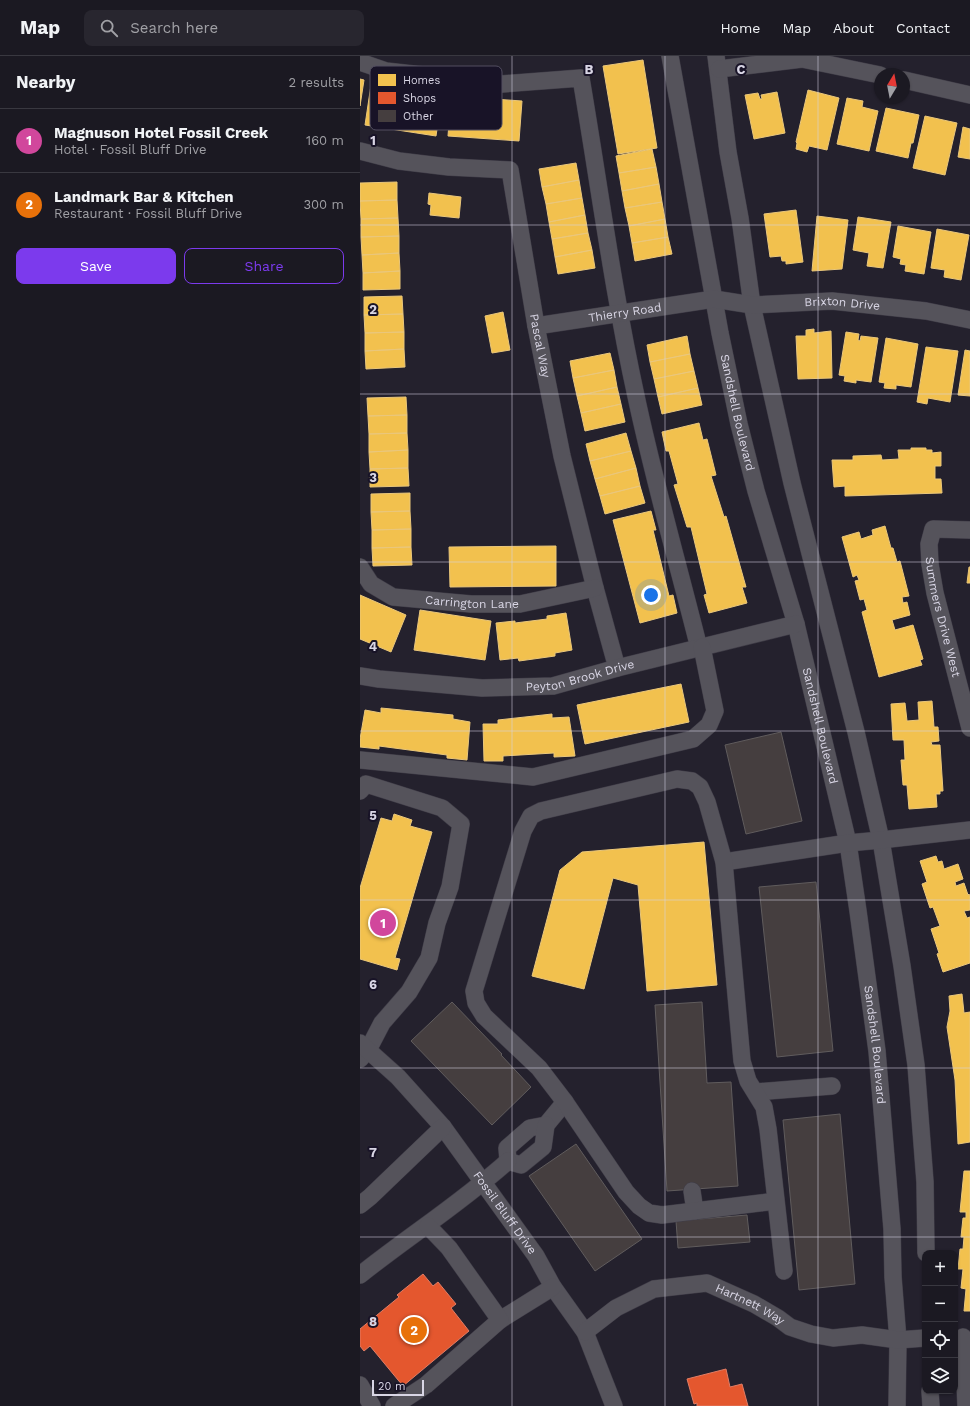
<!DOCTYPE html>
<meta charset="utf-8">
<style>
body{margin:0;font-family:"Work Sans",sans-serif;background:#28262f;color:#f1f3f6}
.controls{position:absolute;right:12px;bottom:12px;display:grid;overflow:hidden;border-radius:8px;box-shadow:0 1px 3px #0004}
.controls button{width:36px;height:36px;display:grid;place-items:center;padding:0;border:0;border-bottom:1px solid #393840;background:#1b1922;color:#f1f3f6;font:20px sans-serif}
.compass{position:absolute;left:514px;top:12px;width:36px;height:36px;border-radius:50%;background:#1b1922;box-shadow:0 1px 3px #0004;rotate:10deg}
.scale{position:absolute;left:12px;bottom:10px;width:52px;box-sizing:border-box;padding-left:4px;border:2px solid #d9d6e5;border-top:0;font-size:11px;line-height:14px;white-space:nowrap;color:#d9d6e5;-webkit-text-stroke:3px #181327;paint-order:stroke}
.you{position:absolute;left:291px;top:539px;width:14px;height:14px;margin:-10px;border:3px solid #fff;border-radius:50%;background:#1a73e8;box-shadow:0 0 0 6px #1a73e833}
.badge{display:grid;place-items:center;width:26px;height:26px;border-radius:50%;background:#7c3aed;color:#fff;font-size:13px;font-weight:700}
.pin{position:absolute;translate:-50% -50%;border:2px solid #fff;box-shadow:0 1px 4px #0006}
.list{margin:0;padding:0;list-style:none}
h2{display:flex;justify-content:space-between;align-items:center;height:52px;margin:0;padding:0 16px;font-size:17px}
h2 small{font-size:13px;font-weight:400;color:#a0a0a5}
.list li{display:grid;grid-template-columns:26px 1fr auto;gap:12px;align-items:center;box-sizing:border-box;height:64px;padding:0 16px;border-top:1px solid #393840}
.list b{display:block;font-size:15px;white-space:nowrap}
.list p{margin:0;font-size:13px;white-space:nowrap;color:#a0a0a5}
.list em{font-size:13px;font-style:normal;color:#a0a0a5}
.actions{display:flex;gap:8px;padding:12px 16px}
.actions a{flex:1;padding:9px 0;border:1px solid #7c3aed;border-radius:8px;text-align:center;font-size:14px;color:#7c3aed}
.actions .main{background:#7c3aed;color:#fff}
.icon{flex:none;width:22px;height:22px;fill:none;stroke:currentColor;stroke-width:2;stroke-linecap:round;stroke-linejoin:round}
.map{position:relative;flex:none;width:610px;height:1350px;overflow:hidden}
header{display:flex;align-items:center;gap:24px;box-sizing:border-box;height:56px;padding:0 20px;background:#1b1922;border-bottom:1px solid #393840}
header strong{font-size:19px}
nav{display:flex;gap:22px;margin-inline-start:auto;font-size:14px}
.search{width:280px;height:36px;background:#28262f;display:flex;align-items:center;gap:10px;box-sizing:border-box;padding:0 14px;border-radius:8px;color:#a0a0a5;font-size:15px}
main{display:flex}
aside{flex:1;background:#1b1922}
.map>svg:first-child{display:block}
</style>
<header>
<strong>Map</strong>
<div class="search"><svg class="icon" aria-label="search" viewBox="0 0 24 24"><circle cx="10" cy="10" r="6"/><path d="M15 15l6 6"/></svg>Search here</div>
<nav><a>Home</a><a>Map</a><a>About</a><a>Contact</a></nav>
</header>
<main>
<aside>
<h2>Nearby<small>2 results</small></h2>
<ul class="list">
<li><span class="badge" style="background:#d1479c">1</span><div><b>Magnuson Hotel Fossil Creek</b><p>Hotel · Fossil Bluff Drive</p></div><em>160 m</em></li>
<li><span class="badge" style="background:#e8710a">2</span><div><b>Landmark Bar &amp; Kitchen</b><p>Restaurant · Fossil Bluff Drive</p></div><em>300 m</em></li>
</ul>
<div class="actions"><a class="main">Save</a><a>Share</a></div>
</aside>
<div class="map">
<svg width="610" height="1350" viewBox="0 0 610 1350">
<rect width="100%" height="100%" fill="#24212d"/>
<path fill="#f2c14e" stroke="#eac77b" d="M283,4L297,92L258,98L243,10Z
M0,23L4,24L0,50Z
M11,29L82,40L76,80L5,69Z
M448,34L479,42L467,94L449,90L447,96L436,93L437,87L436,86Z
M417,36L425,77L394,83L385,39L398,37L400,43H402L401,39Z
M91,40L162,45L159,85L88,80Z
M487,42L503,45L502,51L518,55L509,95L477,88Z
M526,52L559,59L553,87H551L548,102L516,95Z
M565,60L597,67L585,119L553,112Z
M603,71L610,73V103L598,101Z
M292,93L296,111L259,117L256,100Z
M216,107L219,124L182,131L179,113Z
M296,111L299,128L262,135L259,117Z
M219,124L222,142L186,148L182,131Z
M37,126V144L0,145V127Z
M299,128L302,146L265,152L262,135Z
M69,137L101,141L99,162L70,159L71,149L68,148Z
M222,142L225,159L189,166L186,148Z
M37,144L38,162L1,163L0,145Z
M302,146L305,163L269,170L265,152Z
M436,154L443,206L426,208V205H422L421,200L410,201L404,158Z
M225,159L228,177L192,183L189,166Z
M457,160L488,164L482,213L452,215Z
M498,161L531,166L523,212L507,210L509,197L493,194Z
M38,162L39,180L1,181V163Z
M305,163L308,181L272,187L269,170Z
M538,170L571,176L564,218L545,215L546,209L540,208L541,203L533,201Z
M577,173L609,179L601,224L584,221L585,214L571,212Z
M228,177L232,194L195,201L192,183Z
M39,180V197L2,199L1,181Z
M308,181L312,198L275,205L272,187Z
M232,194L235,212L198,218L195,201Z
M39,197L40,215L3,217L2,199Z
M40,215V233L3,234V217Z
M42,240L43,258L4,259V241Z
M143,256L150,294L132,297L125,260Z
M43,258L44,276L5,277L4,259Z
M454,273V277L471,275L472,322L438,323L436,280H446V274Z
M44,276V293L5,295V277Z
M486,276L499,278L498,284L500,285L501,280L518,282L511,326L496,324V327L484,325L485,320L479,319Z
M327,280L330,298L290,306L287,289Z
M526,282L558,288L551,331L536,329V333L524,332L525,327L519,326Z
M566,291L598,295L590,346L568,342L567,348L557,346Z
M44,293L45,311L6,313L5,295Z
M605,294L610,295V340L598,339Z
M250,297L254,314L213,322L210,305Z
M330,298L334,315L294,323L290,306Z
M254,314L257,331L217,340L213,322Z
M334,315L338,332L298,341L294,323Z
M257,331L261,348L221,357L217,340Z
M338,332L342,349L302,358L298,341Z
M46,341L47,359L8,360L7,342Z
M261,348L265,366L225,375L221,357Z
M47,359V377L9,378L8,360Z
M339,367L343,384L347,383L356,419L351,420L364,461L366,460L386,531H382L387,547L349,557L344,539L347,538L331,471H327L314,429L318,428L309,395H306L302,376Z
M47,377L48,394L9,396V378Z
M266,377L271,395L230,405L226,388Z
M551,392H566V394H572V397L581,396V410H575V423H581L582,437L485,440V430L474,431L472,404H493V400L521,399L522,404L539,403L538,394H551Z
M48,394V412L10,413L9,396Z
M271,395L276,412L235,423L230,405Z
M48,412L49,430L10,431V413Z
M276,412L280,430L240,440L235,423Z
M280,430L285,447L245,458L240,440Z
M50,437V455L11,456V438Z
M50,455L51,473L12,474L11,456Z
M291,455L296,474H293L309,540L313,539L317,557L280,567L253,464Z
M525,470L531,492H533L537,506L540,505L549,540L542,541L543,547L547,546L550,559L532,564L535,574L553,569L563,603L560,604L562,609L519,621L502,556L507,554L504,543L500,544L495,525L499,524L497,519L493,521L482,481L499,476L501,483L513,479L512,474Z
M51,473V491L12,492V474Z
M196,490V530L90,531L89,491Z
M51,491L52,509L13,510L12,492Z
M609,511H610V527H607Z
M0,539L46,559L31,596L0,583Z
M60,554L131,565L125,604L54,594Z
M206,557L212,594L195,597V600L159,605L158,602L140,604L136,567L155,565V567L187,563V560Z
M321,628L329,666L225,688L217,649Z
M572,645L574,671H578L579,685L571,686L572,689H580L583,735H580V738H576L577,751L549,753L547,729H543L541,704H545L544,684H533L531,648L545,647L547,665L559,664L558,646Z
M21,652L93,659V663L110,666L107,704L87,702V699L19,690V693L0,691V683L5,654L21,657Z
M192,658V662L209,661L215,700L194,701V697L143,700V705H124L123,668H138V664Z
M34,758L52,764L50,770L72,776L35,902L40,903L37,914L0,903V832L21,762L32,765Z
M344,786L357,929L287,935L278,829L253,822L224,933L172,920L200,814L222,796Z
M576,800L578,806L582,805L584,813L598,808L603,823L595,826L596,830L604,827L608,839L609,838L610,840V854L604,855L607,862L610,861V907L583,916L577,898L579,897L571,873L580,870L573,851L570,852L562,828L567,826L560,805Z
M602,938L604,957L610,956V1086L598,1088L595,1024L587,971L590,955L589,940Z
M604,1115H610V1255H604L606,1233L601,1232L603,1213H598L600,1193H603L604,1181H601L603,1162H606V1156H600Z"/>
<path fill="#e4572e" stroke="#e17d65" d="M63,1218L73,1230L78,1226L96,1248L91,1252L109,1275L43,1330L10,1290L4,1295L0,1290V1273L39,1241L37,1239Z
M366,1313L370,1331L382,1328L388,1350H337V1347L334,1348L327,1323Z"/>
<path fill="#453e3f" stroke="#605c5d" d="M421,676L442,765L386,778L365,689Z
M456,826L473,995L417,1001L399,831Z
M92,946L142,998L141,999L171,1031L132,1069L51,985Z
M342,946L347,1027L371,1026L378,1130L307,1135L295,949Z
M480,1058L495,1228L439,1234L423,1064Z
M216,1088L282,1183L235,1215L169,1120Z
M387,1159L390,1186L318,1192L316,1165Z"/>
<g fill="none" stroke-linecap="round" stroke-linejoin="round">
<g stroke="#3f3c47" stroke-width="18">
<g id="minor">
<path id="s1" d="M310,0L360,277L379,368L396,435L436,568L488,787L498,855L517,995L532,1173L533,1221L538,1284L537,1350"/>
<path d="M356,0L368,96L380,162L392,249L432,427L496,676L521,784L542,910L556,1009L565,1126L566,1197"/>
<path d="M0,6L26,15L142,28L221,22C239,128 253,235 276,340C294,425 318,508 339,592"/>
<path d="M359,13L442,3L520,19"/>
<path d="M544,24L610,39"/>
<path id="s2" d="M0,95L39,105L89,111L150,114L176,270L202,400L235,532L257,612"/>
<path id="s3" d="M176,270L354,243L392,249L472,245L566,255L610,264"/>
<path id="s4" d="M610,474L573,473L569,488L570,508L575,537L610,672"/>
<path id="s5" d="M0,511L11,528L33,541L111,548H160L235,532"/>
<path id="s6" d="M0,620L19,623L122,632L193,630L257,612L436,568"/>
<path d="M0,704L173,721L333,683L349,669L355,655L342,591"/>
<path d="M0,735L6,728L82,752L101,768L90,831L77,867L69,902L49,936L22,967L8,994L0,1003"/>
<path d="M364,806L488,787L521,784L610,774"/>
<path id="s7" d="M0,987L38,1021L83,1071L176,1200L193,1231L225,1276L254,1350"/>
<path d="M396,1036L472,1030"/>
<path d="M148,1105L147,1092L170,1072L186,1069L205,1046"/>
<path d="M148,1105L161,1109L183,1091L186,1069"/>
<path d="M332,1135L335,1155"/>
<path d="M416,1145L302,1159L289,1157L279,1150L266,1136L205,1046L179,1012L124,960L116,947L114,935L163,775L171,760L181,755L317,723L332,725L340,731L347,746L364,806L382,1005L388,1025L404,1051L408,1073L424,1215"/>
<path d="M0,1149L10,1141L83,1071"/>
<path d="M0,1219C49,1180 101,1147 148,1105"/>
<path d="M140,1264L193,1231"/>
<path id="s8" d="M225,1276L256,1252L294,1233L347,1227L394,1248L418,1262L430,1271L451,1278L473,1282L502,1279L538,1284L565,1282"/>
<path d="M603,1281L606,1350"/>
<path d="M0,1329L12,1350"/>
<path d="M570,1335L571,1350"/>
<path d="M34,1350L66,1329L140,1264L89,1192L68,1170"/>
</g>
</g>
<use href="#minor" stroke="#55535b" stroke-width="17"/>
</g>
<path fill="none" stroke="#d9d6e5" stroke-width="1" stroke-opacity="0.55" d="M152,0V1350M305,0V1350M458,0V1350M0,169H610M0,338H610M0,506H610M0,675H610M0,844H610M0,1012H610M0,1181H610"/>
<g text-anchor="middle" stroke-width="4" stroke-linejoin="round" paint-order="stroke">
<g font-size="12" fill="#d9d6e5" stroke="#181327">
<text dy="4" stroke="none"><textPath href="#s3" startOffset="309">Brixton Drive</textPath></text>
<text dy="4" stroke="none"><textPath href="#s3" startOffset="90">Thierry Road</textPath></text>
<text dy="4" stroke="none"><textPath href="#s2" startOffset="330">Pascal Way</textPath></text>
<text dy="4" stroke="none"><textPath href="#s1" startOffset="363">Sandshell Boulevard</textPath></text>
<text dy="4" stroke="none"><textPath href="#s5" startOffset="125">Carrington Lane</textPath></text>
<text dy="4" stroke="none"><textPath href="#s4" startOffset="127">Summers Drive West</textPath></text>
<text dy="4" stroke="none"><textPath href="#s6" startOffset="222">Peyton Brook Drive</textPath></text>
<text dy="4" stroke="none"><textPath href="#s1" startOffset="687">Sandshell Boulevard</textPath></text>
<text dy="4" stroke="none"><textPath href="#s1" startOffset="1011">Sandshell Boulevard</textPath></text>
<text dy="4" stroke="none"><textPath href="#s7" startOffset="224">Fossil Bluff Drive</textPath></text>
<text dy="4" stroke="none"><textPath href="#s8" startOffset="183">Hartnett Way</textPath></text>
</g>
</g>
<rect x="10" y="10" width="132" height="64" rx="6" fill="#181327" stroke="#524e60" stroke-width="1"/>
<rect x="18" y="18" width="18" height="12" fill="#f2c14e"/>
<rect x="18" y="36" width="18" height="12" fill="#e4572e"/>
<rect x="18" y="54" width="18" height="12" fill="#453e3f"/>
<g font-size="11" fill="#d9d6e5">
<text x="43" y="28">Homes</text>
<text x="43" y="46">Shops</text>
<text x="43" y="64">Other</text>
</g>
<g font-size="13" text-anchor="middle" font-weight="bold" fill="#d9d6e5" stroke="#181327" stroke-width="4" stroke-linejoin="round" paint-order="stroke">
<text x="229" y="18">B</text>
<text x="381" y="18">C</text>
<text x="13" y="89">1</text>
<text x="13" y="258">2</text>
<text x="13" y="426">3</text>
<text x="13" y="595">4</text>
<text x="13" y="764">5</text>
<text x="13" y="933">6</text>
<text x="13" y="1101">7</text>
<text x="13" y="1270">8</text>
</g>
</svg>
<div class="controls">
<button>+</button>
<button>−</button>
<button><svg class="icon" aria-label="locate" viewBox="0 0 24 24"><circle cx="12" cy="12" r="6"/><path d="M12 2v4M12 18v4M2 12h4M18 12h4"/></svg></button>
<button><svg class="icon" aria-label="layers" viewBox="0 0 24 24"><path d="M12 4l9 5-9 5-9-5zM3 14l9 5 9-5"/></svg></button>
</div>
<svg class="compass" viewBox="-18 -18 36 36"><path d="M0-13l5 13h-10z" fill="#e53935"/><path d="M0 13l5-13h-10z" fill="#a0a0a5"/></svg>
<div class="scale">20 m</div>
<div class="you"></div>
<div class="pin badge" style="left:23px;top:867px;background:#d1479c">1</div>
<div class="pin badge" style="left:54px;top:1274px;background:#e8710a">2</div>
</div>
</main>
